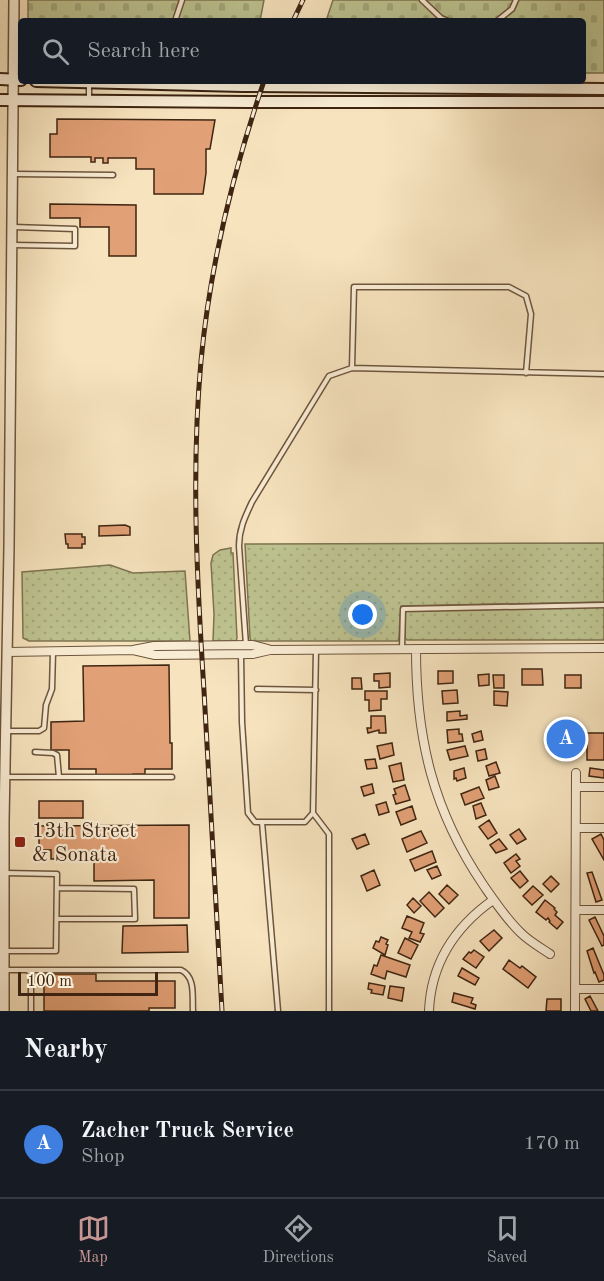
<!DOCTYPE html>
<style>
body{margin:0;font-family:"Old Standard TT",serif;background:#20242c;color:#f1f3f6}
.scale{position:absolute;left:18px;bottom:15px;width:140px;box-sizing:border-box;padding-left:6px;border:3px solid #3f2512;border-top:0;font-size:16px;line-height:21px;white-space:nowrap;color:#3f2512;-webkit-text-stroke:4px #faedd5;paint-order:stroke}
.you{position:absolute;left:363px;top:615px;width:21px;height:21px;margin:-15px;border:4px solid #fff;border-radius:50%;background:#1a73e8;box-shadow:0 0 0 9px #1a73e833}
.badge{display:grid;place-items:center;width:39px;height:39px;border-radius:50%;background:#c59692;color:#fff;font-size:20px;font-weight:700}
.pin{position:absolute;translate:-50% -50%;border:3px solid #fff;box-shadow:0 2px 6px #0006}
.list{margin:0;padding:0;list-style:none}
h2{display:flex;justify-content:space-between;align-items:center;height:78px;margin:0;padding:0 24px;font-size:26px}
h2 small{font-size:20px;font-weight:400;color:#9ea1a6}
.list li{display:grid;grid-template-columns:39px 1fr auto;gap:18px;align-items:center;box-sizing:border-box;height:108px;padding:0 24px;border-top:2px solid #363941}
.list b{display:block;font-size:22px;white-space:nowrap}
.list p{margin:0;font-size:20px;white-space:nowrap;color:#9ea1a6}
.list em{font-size:20px;font-style:normal;color:#9ea1a6}
.icon{flex:none;width:33px;height:33px;fill:none;stroke:currentColor;stroke-width:2;stroke-linecap:round;stroke-linejoin:round}
.map{position:relative;flex:none;width:604px;height:1011px;overflow:hidden}
.search{position:absolute;background:#171b24;box-shadow:0 6px 24px #0002;left:18px;right:18px;top:18px;height:66px;display:flex;align-items:center;gap:15px;box-sizing:border-box;padding:0 21px;border-radius:6px;color:#9ea1a6;font-size:22px}
.sheet{height:186px;background:#171b24}
nav{display:flex;justify-content:space-around;align-items:center;box-sizing:border-box;height:84px;border-top:2px solid #363941;background:#171b24;font-size:16px;color:#9ea1a6}
nav a{display:grid;justify-items:center;gap:3px}
nav .on{color:#c59692}
.map>svg:first-child{display:block}
</style>
<div class="map">
<svg width="604" height="1011" viewBox="0 0 604 1011">
<defs>
<pattern id="green-dots" width="8" height="8" patternUnits="userSpaceOnUse" patternTransform="scale(1.5)"><rect width="8" height="8" fill="#bec491"/><path d="M2 2h.1M6 6h.1" fill="none" stroke="#a4a87c" stroke-width="1.8" stroke-linecap="round"/></pattern>
<pattern id="cemetery-stones" width="16" height="16" patternUnits="userSpaceOnUse" patternTransform="scale(1.5)"><rect width="16" height="16" fill="#bec491"/><path d="M2 7V4a2 2 0 0 1 4 0v3zM10 15v-3a2 2 0 0 1 4 0v3z" fill="#a4a87c"/></pattern>
</defs>
<rect width="100%" height="100%" fill="#f7e4bf"/>
<filter id="stains"><feTurbulence type="fractalNoise" baseFrequency=".00333" numOctaves="4"/><feColorMatrix values="0 0 0 0 .2 0 0 0 0 .09 0 0 0 0 .02 0 0 0 .5 -.17"/></filter>
<radialGradient id="worn" r=".72"><stop offset=".6" stop-color="#630" stop-opacity="0"/><stop offset="1" stop-color="#630" stop-opacity=".3"/></radialGradient>
<path fill="url(#green-dots)" stroke="#7e7452" stroke-width="1.5" d="M604,543V602L401,606L399,638L398,641H251L250,638L245,544Z
M231,548V553H233L237,638L236,641H213L214,614L211,563L213,555L220,550Z
M110,565L133,573L185,571L190,641H29L23,638L22,572Z
M604,607V640H407L405,638V611Z"/>
<path fill="url(#cemetery-stones)" stroke="#7e7452" stroke-width="1.5" d="M28,0H264L260,21H28Z
M333,0H604V73H583V21H326Z"/>
<path fill="#e2a076" stroke="#3f2512" stroke-width="1.5" d="M57,119L215,120L210,149H206V173L203,194H154V169H136V158H108V163H103V158H95V162H91V157H50V134H57Z
M50,204L136,205V256H109V227H80V218H50Z
M125,525L130,527V535L99,536V526Z
M65,534H82V537H85V544H82V548H68V544H66Z
M169,665L170,743H172V769H145V774H133V776H96V769H69V750H51V722L84,721L83,666Z
M522,669H542L543,685H522Z
M438,671H453V683L438,684Z
M390,673V687L379,688V681H374V674Z
M489,674V685L479,686L478,675Z
M493,675H504V688H494Z
M565,675H581V688H565Z
M352,678H361L362,689H352Z
M457,690L458,703L443,704L442,691Z
M365,691H387V699H381V710L369,711V700H365Z
M494,691L508,692L507,706L494,705Z
M460,711V716L467,715V719L447,721V712Z
M371,716H385L386,733H379V730L368,733L367,728H371Z
M459,729V734H462L463,741L448,743L447,730Z
M481,731L483,740L474,742L472,734Z
M587,733H604V760H587Z
M392,743L394,755L380,759L377,746Z
M465,746L468,756L450,760L447,750Z
M485,749L487,759L478,761L476,751Z
M375,759L377,768L367,769L365,760Z
M496,762L500,773L489,776L486,766Z
M401,763L404,780L393,782L389,766Z
M464,768L466,778L457,781L456,778L454,779V771Z
M590,768L604,770V778L589,776Z
M495,776L499,787L489,790L486,780Z
M372,784L374,793L364,796L361,787Z
M405,785L410,800L396,804L393,795L396,794L394,789Z
M479,787L484,798L465,805L461,794Z
M39,801H83V818H39Z
M386,802L389,812L379,815L376,805Z
M481,803L486,815L476,819L473,806Z
M412,806L416,819L401,825L396,812Z
M489,820L497,833L488,839L479,827Z
M189,825V918H154V880L94,881V859H51V850H39V826Z
M519,829L526,839L517,844L510,835Z
M421,831L427,843L407,852L402,839Z
M365,834L369,844L357,849L352,839Z
M601,834L604,840V860L592,839Z
M499,839L507,849L496,853L490,845Z
M432,851L436,862L415,871L410,860Z
M516,854L520,859L516,861L520,866L511,873L504,863Z
M437,866L441,875L432,879L427,870Z
M374,870L380,885L367,891L361,876Z
M520,871L528,881L520,888L511,878Z
M592,872L602,900L596,902L587,873Z
M551,876L559,884L551,892L543,884Z
M447,885L458,895L449,904L439,894Z
M533,886L543,895L532,905L523,896Z
M429,892L444,908L435,917L420,901Z
M413,898L421,906L414,913L407,905Z
M545,900L555,908L554,909L557,912L555,915L563,922L557,929L549,922L550,921L548,918L546,920L536,912Z
M407,916L424,923L420,933L424,934L420,942L409,938L412,932L402,928Z
M595,917L604,936V945L602,946L589,920Z
M187,925L188,952L122,953L123,926Z
M494,930L502,938L489,951L480,941Z
M381,937L388,940L386,944L388,945L385,955L373,948L376,941L379,942Z
M405,938L418,945L411,959L398,953Z
M593,948L604,975V980L599,982L595,972L594,973L587,951Z
M474,950L484,957L476,968L463,959L469,952L471,953Z
M381,955L410,965L406,977L387,971L385,979L371,974L374,965L377,966Z
M509,960L520,968L522,966L536,977L528,988L503,969Z
M462,968L479,978L475,985L458,976Z
M44,974H96V981H175V1008H149V1011H44Z
M369,983L385,986L383,995L371,993L372,990L368,989Z
M390,986L404,988L402,1001L388,998Z
M454,993L473,998L471,1003L476,1005L475,1009L452,1002Z
M590,996L598,1011H591L585,999Z
M547,999H561V1011H546Z"/>
<g fill="none" stroke-linecap="round" stroke-linejoin="round">
<g stroke="#6d553d" stroke-width="7">
<path id="service" d="M422,0L441,18L448,21
M175,21L182,0
M497,21L512,9L516,0
M89,100V83
M14,174L113,175
M12,245L75,246V229L13,227
M352,368L354,287H509L526,296L531,314L526,373
M246,645L239,546C239,529 245,517 252,502L329,376L352,368L604,374
M402,649L403,609L604,605
M241,655L242,722L248,813L255,822H305L313,813L316,650
M257,689L316,690
M7,731H39L44,728L46,705L52,689L53,652
M35,752L53,753L57,755L59,777
M6,777H172
M313,813L329,834V1011
M262,822L278,1011
M57,919H135L134,889L57,888
M4,951H56L57,874L5,873
M4,970H28L31,974V1011
M28,970H181C196,977 192,997 193,1011"/>
</g>
<g stroke="#6d553d" stroke-width="10">
<path id="minor" d="M416,649C416,739 433,811 484,886C495,902 507,920 521,933C529,941 541,948 550,954
M133,650L155,655L253,654L270,650L604,648
M7,652L133,650L154,646L253,645L268,649
M576,787H604
M576,828H604
M576,910H604
M575,989H604
M429,1011C431,963 455,927 493,900
M575,1011L576,773"/>
</g>
<g stroke="#6d553d" stroke-width="12">
<path id="tertiary" d="M4,1011V821L9,547L14,0"/>
</g>
<g stroke="#3f2512" stroke-width="14">
<path id="secondary" d="M0,79L21,80
M36,81L243,86L604,89
M0,100L249,102H604"/>
</g>
<use href="#service" stroke="#faedd5" stroke-width="4"/>
<use href="#minor" stroke="#faedd5" stroke-width="8"/>
<use href="#tertiary" stroke="#faedd5" stroke-width="9"/>
<use href="#secondary" stroke="#faedd5" stroke-width="10"/>
<g stroke="#3f2512" stroke-width="5">
<path id="rail" d="M293,21L303,0
M222,1011C216,904 210,798 204,691C197,581 191,471 201,361C210,265 233,172 264,81"/>
</g>
<use href="#rail" stroke="#faedd5" stroke-width="3" stroke-dasharray="9" stroke-linecap="butt"/>
</g>
<rect fill="#8f2418" stroke="#faedd5" stroke-width="2" x="14" y="836" width="12" height="12" rx="3"/>
<g text-anchor="middle" stroke-width="4.5" stroke-linejoin="round" paint-order="stroke">
<g font-size="21" fill="#3f2512" stroke="#faedd5" text-anchor="start">
<text x="32" y="837">13th Street<tspan x="32" dy="24">&amp; Sonata</tspan></text>
</g>
</g>
<rect width="100%" height="100%" filter="url(#stains)"/>
<rect width="100%" height="100%" fill="url(#worn)"/>
</svg>
<div class="scale">100 m</div>
<div class="you"></div>
<div class="pin badge" style="left:566px;top:739px;background:#3f7fe0">A</div>
<div class="search"><svg class="icon" aria-label="search" viewBox="0 0 24 24"><circle cx="10" cy="10" r="6"/><path d="M15 15l6 6"/></svg>Search here</div>
</div>
<section class="sheet">
<h2>Nearby<small></small></h2>
<ul class="list">
<li><span class="badge" style="background:#3f7fe0">A</span><div><b>Zacher Truck Service</b><p>Shop</p></div><em>170 m</em></li>
</ul>
</section>
<nav>
<a class="on"><svg class="icon" aria-label="map" viewBox="0 0 24 24"><path d="M3 6l6-2 6 2 6-2v14l-6 2-6-2-6 2zM9 4v14M15 6v14"/></svg>Map</a>
<a><svg class="icon" aria-label="directions" viewBox="0 0 24 24"><path d="M12 3l9 9-9 9-9-9zM9 14v-3h6M13 9l2 2-2 2"/></svg>Directions</a>
<a><svg class="icon" aria-label="saved" viewBox="0 0 24 24"><path d="M7 4h10v16l-5-4-5 4z"/></svg>Saved</a>
</nav>
